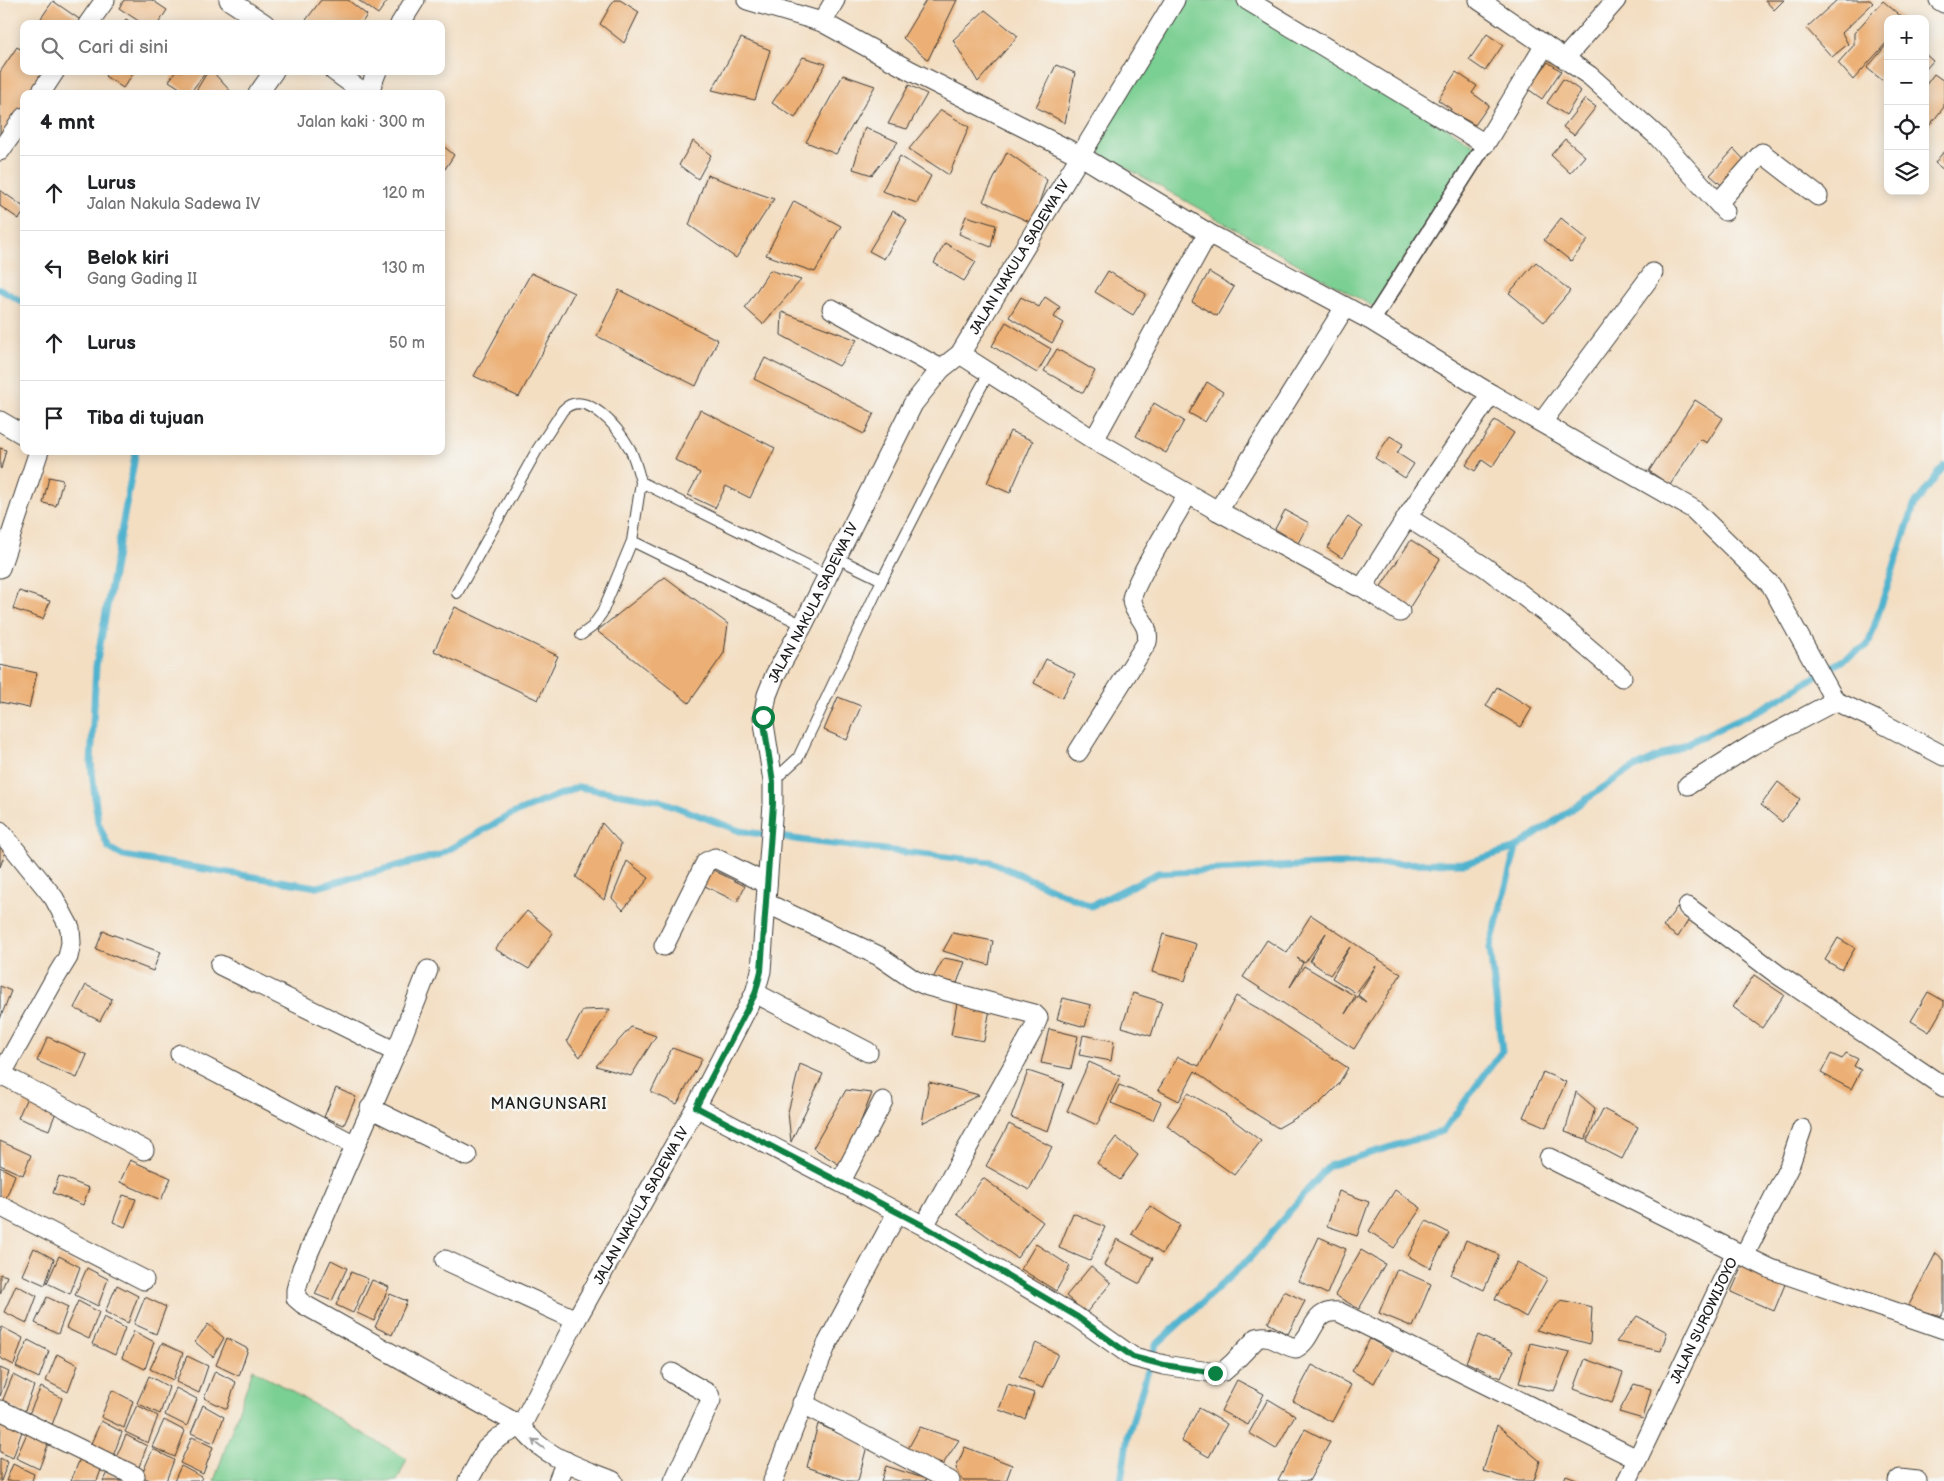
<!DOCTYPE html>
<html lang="id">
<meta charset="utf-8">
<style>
body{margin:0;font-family:"Balsamiq Sans",sans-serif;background:#f2f2f2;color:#202124}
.controls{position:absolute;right:15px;top:15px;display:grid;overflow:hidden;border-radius:10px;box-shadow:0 2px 12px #0003}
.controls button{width:45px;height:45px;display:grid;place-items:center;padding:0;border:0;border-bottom:1px solid #e0e0e0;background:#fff;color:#202124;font:25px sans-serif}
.stop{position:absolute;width:15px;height:15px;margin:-11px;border:4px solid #0b8043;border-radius:50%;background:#fff}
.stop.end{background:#0b8043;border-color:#fff;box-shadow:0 1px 5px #0008}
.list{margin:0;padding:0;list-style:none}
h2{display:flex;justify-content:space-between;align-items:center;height:65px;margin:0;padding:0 20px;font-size:21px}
h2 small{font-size:16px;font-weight:400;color:#757577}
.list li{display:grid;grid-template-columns:32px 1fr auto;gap:15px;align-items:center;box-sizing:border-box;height:75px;padding:0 20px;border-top:1px solid #e0e0e0}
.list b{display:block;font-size:19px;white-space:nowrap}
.list p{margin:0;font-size:16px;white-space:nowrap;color:#757577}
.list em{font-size:16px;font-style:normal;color:#757577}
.icon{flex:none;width:28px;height:28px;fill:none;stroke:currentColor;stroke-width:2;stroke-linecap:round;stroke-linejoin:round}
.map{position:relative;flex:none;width:1944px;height:1481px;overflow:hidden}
.search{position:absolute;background:#fff;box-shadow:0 2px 12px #0003;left:20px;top:20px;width:425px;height:55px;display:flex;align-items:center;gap:12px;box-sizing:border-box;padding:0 18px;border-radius:10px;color:#757577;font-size:19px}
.panel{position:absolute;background:#fff;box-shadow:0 2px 12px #0003;left:20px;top:90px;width:425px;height:365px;border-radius:10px}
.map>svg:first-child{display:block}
</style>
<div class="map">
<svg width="1944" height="1481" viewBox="0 0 1944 1481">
<rect width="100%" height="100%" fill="#f6f6f2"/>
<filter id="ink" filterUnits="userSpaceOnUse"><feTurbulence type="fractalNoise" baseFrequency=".02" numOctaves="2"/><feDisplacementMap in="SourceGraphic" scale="10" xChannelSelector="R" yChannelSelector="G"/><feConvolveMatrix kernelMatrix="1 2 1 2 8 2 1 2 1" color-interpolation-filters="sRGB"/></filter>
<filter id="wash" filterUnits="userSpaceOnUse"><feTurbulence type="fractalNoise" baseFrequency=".0096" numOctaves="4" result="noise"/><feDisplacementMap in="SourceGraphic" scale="20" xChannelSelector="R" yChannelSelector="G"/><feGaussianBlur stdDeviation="1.12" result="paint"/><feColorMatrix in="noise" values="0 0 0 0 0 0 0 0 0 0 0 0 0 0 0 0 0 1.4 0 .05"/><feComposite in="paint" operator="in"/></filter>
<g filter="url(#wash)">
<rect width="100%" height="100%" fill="#f3dec2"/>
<path fill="#7acf92" stroke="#4b7657" d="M1183,0H1255L1475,146L1374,307L1093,149Z
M253,1369L407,1459L397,1481H214Z"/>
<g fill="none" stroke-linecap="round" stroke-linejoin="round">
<path stroke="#4fb2ce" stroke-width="7" d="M0,289L24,303
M135,451L134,462L96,666L91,763L98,823L109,848L123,856L317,887L439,855L510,815L578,787L658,800L740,831L815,842L991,862L1091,906L1158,873L1335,864L1466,863L1516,848
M1121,1481L1128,1435L1156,1345L1250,1258L1328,1166L1443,1131L1502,1051L1490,948L1516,848L1624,773L1767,706L1868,645L1914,506L1944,466"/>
</g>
<g id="blocks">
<path fill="#ecb076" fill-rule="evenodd" d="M124,0H152L167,10L158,24H143L119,8Z
M321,0H348L367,15L361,24H303Z
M358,0H388L378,14Z
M614,0H620L639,12L624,43L600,24Z
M926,0H957L928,60L903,38Z
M1765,0H1784L1774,10Z
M1837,0H1870L1873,3L1842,33L1848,44L1832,57L1806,28Z
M53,1L82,21L80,24H37Z
M1883,1L1904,19H1888V41L1853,80L1838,63L1854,45V33Z
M985,10L1018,36L978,82L953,40Z
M126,19L134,24H122Z
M1487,34L1503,45L1485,71L1469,60Z
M741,38L770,50L755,100L712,90Z
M24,43V71H47L32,94H24V106L0,141V72L17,47L20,49Z
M1888,43V85L1867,68Z
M1925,54L1933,61L1925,70Z
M803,57L826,64L795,118L772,103Z
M1548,62L1561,71L1542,99L1528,89Z
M1056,65L1075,73L1065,123L1036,107Z
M109,71H135L123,88L105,76Z
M176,71H204L206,72L189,94L169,81Z
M208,71H212L233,94H194Z
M1456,72L1477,86L1472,93L1489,105L1475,125L1450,111L1451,109L1438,100Z
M1934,74L1944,81V107L1925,131V86Z
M843,75L875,86L836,154L806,142Z
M1563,79L1581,91L1566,115L1547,103Z
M909,85L927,94L907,129L888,124Z
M1585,99L1596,107L1574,135L1563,127Z
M941,110L969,127L949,175L909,149Z
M865,127L898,142L872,175L853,169Z
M1565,139L1585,156L1570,173L1551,155Z
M693,141L711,155L698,179L679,165Z
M441,144L454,155L445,169L441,167Z
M1734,149L1748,164L1725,188L1710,175Z
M1944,151V170L1935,163Z
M1007,152L1047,180L1032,223L983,201Z
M900,156L931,176L917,203L882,191Z
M707,175L774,199L736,258L689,225Z
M0,190L24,207V212L19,219L0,206Z
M794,201L841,226L815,272L766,255Z
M893,211L907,220L884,259L869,251Z
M966,216L996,225L991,247L959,234Z
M1561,218L1588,240L1571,261L1544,240Z
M945,243L976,262L964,281L934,263Z
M1536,262L1570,291L1544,322L1509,293Z
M770,270L801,280L763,324L745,308Z
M1108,271L1146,294L1133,315L1095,292Z
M1209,272L1234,287L1217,316L1192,302Z
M531,273L574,293L519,397L474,376Z
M619,290L718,340L696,386L597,336Z
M1021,297L1039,307L1045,297L1060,307L1054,317L1064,323L1052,343L1009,317Z
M782,312L857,340L839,366L781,335Z
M1006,322L1051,349L1037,373L992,346Z
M1057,349L1095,371L1083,393L1044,371Z
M765,358L874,413L864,434L754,379Z
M1207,382L1223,392L1205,422L1189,413Z
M1695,400L1723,418L1707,443L1700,439L1670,485L1649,471Z
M1154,403L1184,421L1166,453L1136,436Z
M700,410L775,448L750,498L726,486L715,508L688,495L700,473L675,460Z
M1495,420L1514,433L1492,467L1482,460L1475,471L1466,465Z
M1010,431L1033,441L1010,493L987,483Z
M1390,436L1403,444L1397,453L1414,464L1405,478L1375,458Z
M0,448L6,450L1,469L0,468Z
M49,477L63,480L56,506L43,503Z
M1285,510L1309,523L1298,543L1275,529Z
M1348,517L1362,527L1342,558L1327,548Z
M1411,540L1440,559L1408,610L1378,591Z
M665,577L728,624L724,653L689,703L597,631Z
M19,591L50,601L43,619L13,609Z
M455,607L558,656L538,700L434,651Z
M1046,659L1075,674L1062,698L1034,683Z
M0,665L37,673L29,708L0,702Z
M1497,687L1532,708L1521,727L1486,706Z
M838,697L861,706L847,740L824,730Z
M1778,782L1800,799L1782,822L1761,805Z
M602,823L621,844L604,900L576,877Z
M0,845L7,848L0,867Z
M627,861L649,878L623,910L612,898Z
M711,869L745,886L737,902L703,885Z
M1677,907L1691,916L1678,937L1663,927Z
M527,911L553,933L529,969L495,949Z
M1311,915L1401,974L1354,1049L1243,977L1267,940L1287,953ZM1326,933L1310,961L1330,975L1350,947L1332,978L1356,993L1376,966L1358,995L1366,1002L1357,996L1345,1014L1355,996L1304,966L1290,987L1303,963L1297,958L1305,963Z
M103,931L160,952L153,971L96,949Z
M953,933L993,941L989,965L943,951Z
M1163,934L1196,944L1185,981L1152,972Z
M1838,938L1855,948L1842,970L1825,960Z
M944,958L965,962L957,983L933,978Z
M1754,975L1784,995L1762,1028L1733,1007Z
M86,985L112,999L100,1021L74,1008Z
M0,986L11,991L0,1019Z
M1928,992L1944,1001V1006L1929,1032L1911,1021Z
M1133,993L1162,1002L1151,1036L1122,1027Z
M1236,996L1261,1010L1348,1068L1338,1085L1318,1105L1278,1128L1245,1107L1195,1071L1179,1101L1158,1090L1178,1057L1199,1066Z
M958,998L991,1004L984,1041L951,1035Z
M1063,998L1091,1005L1085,1027L1057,1019Z
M610,1009L580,1057L567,1041L583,1010Z
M631,1027L656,1036L631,1076L596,1066Z
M1049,1029L1078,1036L1071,1069L1041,1063Z
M1083,1035L1114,1041L1111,1061L1079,1055Z
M48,1037L87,1055L77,1078L37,1061Z
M672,1048L702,1059L677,1104L651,1092Z
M1846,1053L1858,1059L1854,1066L1861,1070L1851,1089L1821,1073L1831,1054L1842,1059Z
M1089,1062L1120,1076L1097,1125L1067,1111Z
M800,1064L823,1074L791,1142L788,1112Z
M1028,1071L1064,1083L1048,1131L1011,1118Z
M1543,1072L1566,1082L1546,1127L1523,1117Z
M929,1082L979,1095L922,1123Z
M1119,1085L1161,1102L1153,1120L1111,1103Z
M336,1088L356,1097L344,1125L324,1117Z
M846,1090L872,1093L843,1167L813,1148Z
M1576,1092L1595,1108L1586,1139L1565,1132Z
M1188,1093L1225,1114L1261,1141L1234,1175L1167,1126Z
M28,1095L58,1107L49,1130L18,1118Z
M1603,1109L1638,1127L1622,1159L1587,1141Z
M1009,1124L1052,1147L1029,1190L986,1166Z
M1116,1137L1138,1155L1120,1180L1097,1163Z
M0,1141L31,1155L23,1175L0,1165Z
M130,1160L171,1178L161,1200L120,1182Z
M0,1167L15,1175L5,1201L0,1199Z
M59,1176L89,1188L83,1205L53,1193Z
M983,1178L1043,1222L1017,1258L957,1214Z
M1395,1190L1421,1208L1394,1248L1369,1231Z
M1339,1191L1369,1202L1357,1236L1327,1226Z
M123,1195L136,1199L125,1227L113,1222Z
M1150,1206L1180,1225L1162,1254L1132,1234Z
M1073,1213L1105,1227L1090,1261L1059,1248Z
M1426,1221L1449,1233L1430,1268L1408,1256Z
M1319,1237L1346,1249L1327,1294L1299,1281Z
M1117,1239L1153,1258L1140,1284L1104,1265Z
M1466,1240L1499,1255L1484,1290L1451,1275Z
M1036,1244L1070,1266L1056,1291L1021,1269Z
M34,1248L54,1259L45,1285L22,1275Z
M1361,1250L1385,1264L1359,1309L1335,1295Z
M1936,1253L1944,1260V1311L1941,1316L1908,1307Z
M59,1256L80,1267L70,1294L47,1283Z
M331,1260L347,1268L332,1301L315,1294Z
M1517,1262L1547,1279L1526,1317L1495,1299Z
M1743,1265L1786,1282L1774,1311L1731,1292Z
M1091,1266L1111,1283L1086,1313L1066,1296Z
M87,1268L108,1279L98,1306L75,1295Z
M1397,1269L1431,1284L1413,1327L1379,1313Z
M351,1272L368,1279L353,1313L336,1305Z
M0,1274L7,1276L0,1294Z
M372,1280L389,1287L374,1321L357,1313Z
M16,1285L37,1296L27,1323L4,1312Z
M117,1285L138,1296L128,1323L105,1312Z
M1284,1291L1305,1301L1288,1334L1268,1323Z
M390,1294L407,1301L392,1335L375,1327Z
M47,1297L68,1307L58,1334L35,1323Z
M145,1297L166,1307L156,1334L134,1324Z
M1561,1300L1592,1307L1590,1344L1536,1330Z
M78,1301L99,1312L89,1339L66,1328Z
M1637,1316L1667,1332L1661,1351L1616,1342Z
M104,1317L125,1328L115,1355L92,1344Z
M208,1324L224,1338L213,1357L195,1342Z
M2,1327L23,1338L14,1365L0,1358V1333Z
M134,1331L154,1342L145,1369L122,1358Z
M1478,1335L1513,1351L1501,1378L1466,1362Z
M227,1338L248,1349L239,1376L216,1365Z
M1370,1339L1392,1351L1374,1383L1352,1371Z
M28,1340L49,1351L39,1378L16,1367Z
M162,1343L183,1353L173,1380L150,1369Z
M1036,1343L1058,1354L1042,1388L1019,1377Z
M1530,1343L1570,1352L1554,1391L1519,1383Z
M57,1354L78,1365L68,1392L46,1381Z
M187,1356L208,1366L199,1393L176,1382Z
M1585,1359L1623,1373L1612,1403L1574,1389Z
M1312,1365L1351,1385L1332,1422L1293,1401Z
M0,1368L9,1372L0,1396Z
M215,1371L236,1382L227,1409L204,1398Z
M13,1375L34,1386L24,1413L2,1402Z
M149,1376L169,1387L160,1414L137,1403Z
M1237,1380L1264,1394L1248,1425L1221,1411Z
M1008,1384L1034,1393L1025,1419L999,1410Z
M1634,1384L1651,1389L1643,1419L1619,1412Z
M41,1387L62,1398L52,1425L29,1414Z
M176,1388L197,1399L187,1426L165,1415Z
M112,1390L133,1401L124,1428L101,1417Z
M1268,1399L1295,1415L1276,1449L1249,1433Z
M137,1405L158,1416L148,1443L125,1432Z
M203,1405L224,1417L214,1443L191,1433Z
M1199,1408L1227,1424L1209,1457L1181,1441Z
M1,1420L22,1431L13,1458L0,1452Z
M164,1420L185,1431L175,1457L152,1447Z
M101,1421L122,1432L112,1459L89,1448Z
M818,1424L867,1446L858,1481H847L807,1467Z
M1497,1425L1540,1461L1534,1481H1518L1483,1471Z
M920,1427L959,1440L943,1464L904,1456Z
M1305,1429L1330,1442L1309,1481H1280L1278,1480Z
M28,1431L49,1442L39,1469L16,1458Z
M126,1435L147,1446L137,1472L114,1462Z
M192,1437L213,1447L203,1474L180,1463Z
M965,1447L1012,1465L1006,1481H963L956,1468Z
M153,1449L174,1460L166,1481H152L141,1476Z
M81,1456L102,1467L97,1481H71Z
M0,1458L8,1462L1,1481H0Z
M13,1464L34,1474L32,1481H6Z
M181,1466L202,1477L200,1481H174Z
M886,1466L926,1479L925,1481H881Z
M107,1472L125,1481H103Z
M1566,1475L1582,1481H1564Z"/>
</g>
</g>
<g filter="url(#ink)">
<use href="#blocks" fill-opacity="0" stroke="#3c3935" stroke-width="1"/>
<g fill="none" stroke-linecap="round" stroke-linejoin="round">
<g stroke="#3c3935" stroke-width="12">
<path id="service" d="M632,541L641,482
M835,557L882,580
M457,593L537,450L563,410C586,387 619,429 630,449C635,459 638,471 641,482L827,575
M581,635L592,627L602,613L632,541L803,625
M773,781L798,758L882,580L975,398L989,373"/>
</g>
<g stroke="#3c3935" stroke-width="18">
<path id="pedestrian" d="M1372,321L1485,144"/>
</g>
<g stroke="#3c3935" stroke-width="21">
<g id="minor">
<path d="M229,0L265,24"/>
<path d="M747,0L822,22L911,71L1081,156L1208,233L1372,321L1491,394L1693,509L1771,585L1835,701L1876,720L1944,756"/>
<path d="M1247,0L1485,144L1545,45"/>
<path d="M1479,0L1590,76L1657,136L1725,211"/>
<path d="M1939,0L1944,3"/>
<path d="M822,22L835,0"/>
<path d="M88,24L105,0"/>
<path d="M400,24L415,0"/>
<path d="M1565,58L1616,0"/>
<path d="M334,71L366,94"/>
<path d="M40,94L55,71"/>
<path d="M258,94L274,71"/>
<path d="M368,94L377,71"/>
<path d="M0,151L24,117"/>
<path d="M1718,203L1762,153L1818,196"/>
<path d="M832,309L941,369"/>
<path d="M960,354L1094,440L1218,511L1357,586H1361L1366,582L1407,517L1491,394"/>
<path d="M0,421L24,435"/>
<path d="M1542,422L1653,273"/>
<path d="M1094,440L1208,233"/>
<path d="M1218,511L1345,307"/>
<path d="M1407,517L1485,567L1559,623L1622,677"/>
<path d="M0,568L39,451"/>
<path d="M1361,586L1400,612"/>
<path d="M1078,752L1147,642C1151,622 1132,614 1132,599C1132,586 1179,510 1188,494"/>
<path d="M1688,785L1752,745L1835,701"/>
<path d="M0,831L54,898L70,928L71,943L68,957L54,980L0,1077"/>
<path d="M766,903L879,956L914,980L928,986L1034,1014L1038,1018L1033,1030L924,1226"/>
<path d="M1688,907L1777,974L1944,1087"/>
<path d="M664,946L706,862L715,858L767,884"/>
<path d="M220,965L396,1052L302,1268L296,1290V1298L303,1304L521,1426C540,1456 581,1468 613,1481"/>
<path d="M755,993L868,1052"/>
<path d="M396,1052L428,970"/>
<path d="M180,1054L355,1145"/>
<path d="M1,1074L144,1150"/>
<path d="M696,1107L924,1226L1075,1316L1133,1357L1164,1365L1215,1373L1224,1371L1232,1364L1257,1338C1271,1333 1283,1346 1296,1348C1315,1338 1311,1308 1339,1312L1637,1459"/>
<path d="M370,1108L467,1156"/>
<path d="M1549,1158L1736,1252"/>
<path d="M841,1181L883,1101"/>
<path d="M0,1206L144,1280"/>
<path d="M1744,1256L1789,1167L1802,1129"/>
<path d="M445,1260L576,1320"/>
<path d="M672,1373L709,1394L711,1400L674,1481"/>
<path d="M802,1403L950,1481"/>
<path d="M0,1410L135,1476"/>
<path id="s1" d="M468,1481L486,1449L498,1438L521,1426L576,1320L696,1107L755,993L761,971L773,804V781L763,717L767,695L775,675L803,625L913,404L941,369L960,354L1175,0"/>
<path d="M558,1481L566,1461"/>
<path d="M773,1481L826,1346L897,1213"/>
<path id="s2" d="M1627,1481L1736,1252L1771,1269L1944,1329"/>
<path d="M1898,1481L1900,1479L1917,1481"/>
</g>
</g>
<use href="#service" stroke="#fff" stroke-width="10"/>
<use href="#pedestrian" stroke="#fff" stroke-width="15"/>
<use href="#minor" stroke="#fff" stroke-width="19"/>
</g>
<defs><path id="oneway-shaft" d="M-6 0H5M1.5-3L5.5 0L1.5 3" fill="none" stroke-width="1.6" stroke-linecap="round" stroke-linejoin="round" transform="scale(1.25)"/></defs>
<use stroke="#999" href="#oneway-shaft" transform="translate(538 1444) rotate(-143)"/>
</g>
<g fill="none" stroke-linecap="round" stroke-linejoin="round" filter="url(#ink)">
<path stroke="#0b8043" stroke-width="6" d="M763,717L773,782V804L761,971L755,994L696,1107L924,1226L1076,1316L1133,1357L1164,1365L1215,1373"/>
</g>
<g text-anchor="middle" stroke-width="5" stroke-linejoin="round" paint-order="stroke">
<g font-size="14" fill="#1c1c1c" stroke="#f6f6f2">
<text dy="5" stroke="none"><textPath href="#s1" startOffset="1380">JALAN NAKULA SADEWA IV</textPath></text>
<text dy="5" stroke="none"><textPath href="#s1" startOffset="975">JALAN NAKULA SADEWA IV</textPath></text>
<text dy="5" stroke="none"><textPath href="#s1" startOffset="330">JALAN NAKULA SADEWA IV</textPath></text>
<text dy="5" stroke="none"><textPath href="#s2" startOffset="178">JALAN SUROWIJOYO</textPath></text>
</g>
<g font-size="16" letter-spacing="1" fill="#1c1c1c" stroke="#f6f6f2">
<text x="549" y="1109">MANGUNSARI</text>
</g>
</g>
</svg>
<div class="controls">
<button>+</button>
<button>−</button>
<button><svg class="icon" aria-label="locate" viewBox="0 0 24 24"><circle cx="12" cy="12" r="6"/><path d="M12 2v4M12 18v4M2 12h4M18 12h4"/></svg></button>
<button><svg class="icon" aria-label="layers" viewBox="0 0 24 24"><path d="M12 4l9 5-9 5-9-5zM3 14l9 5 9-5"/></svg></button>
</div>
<div class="stop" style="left:763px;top:717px"></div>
<div class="stop end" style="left:1215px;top:1373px"></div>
<div class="search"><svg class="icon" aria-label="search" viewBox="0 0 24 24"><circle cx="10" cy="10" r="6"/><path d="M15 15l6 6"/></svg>Cari di sini</div>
<section class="panel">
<h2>4 mnt<small>Jalan kaki · 300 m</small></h2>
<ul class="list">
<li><svg class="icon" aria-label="ahead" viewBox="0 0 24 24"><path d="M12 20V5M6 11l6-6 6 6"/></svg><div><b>Lurus</b><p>Jalan Nakula Sadewa IV</p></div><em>120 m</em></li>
<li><svg class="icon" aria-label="left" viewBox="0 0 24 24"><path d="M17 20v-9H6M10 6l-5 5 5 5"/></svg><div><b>Belok kiri</b><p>Gang Gading II</p></div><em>130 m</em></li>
<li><svg class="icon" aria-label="ahead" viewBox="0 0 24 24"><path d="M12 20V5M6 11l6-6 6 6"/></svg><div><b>Lurus</b></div><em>50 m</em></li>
<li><svg class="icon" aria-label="arrive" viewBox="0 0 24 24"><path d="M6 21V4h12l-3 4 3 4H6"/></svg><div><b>Tiba di tujuan</b></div></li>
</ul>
</section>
</div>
